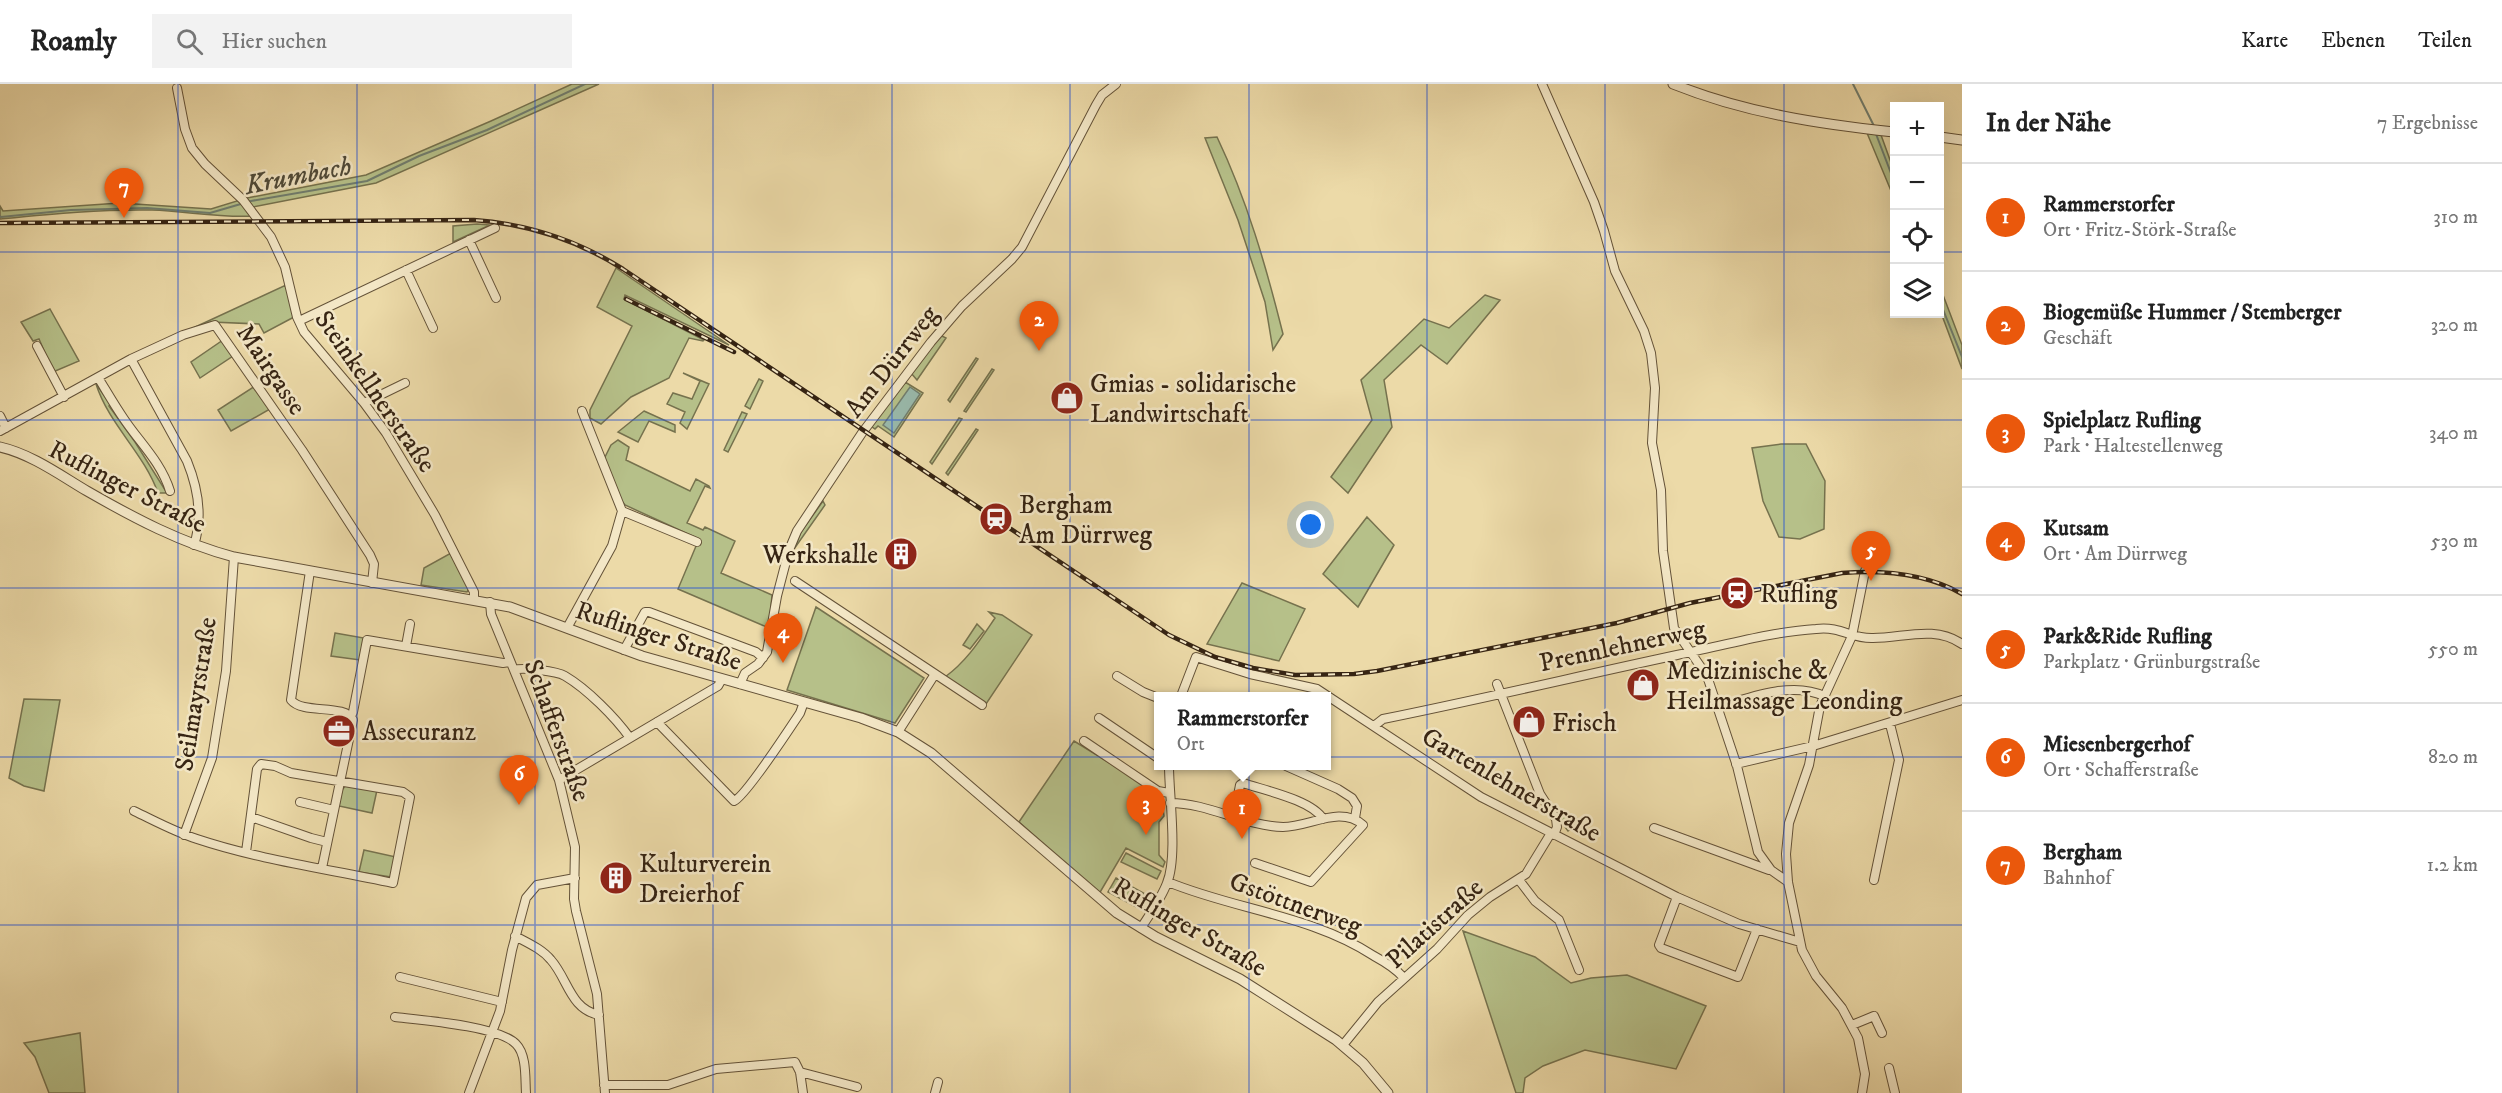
<!DOCTYPE html>
<html lang="de">
<meta charset="utf-8">
<style>
body{margin:0;font-family:"IM FELL DW Pica",serif;background:#f2f2f2;color:#222}
.controls{position:absolute;right:18px;top:18px;display:grid;overflow:hidden;border-radius:0px;box-shadow:0 6px 24px #0002}
.controls button{width:54px;height:54px;display:grid;place-items:center;padding:0;border:0;border-bottom:2px solid #e0e0e0;background:#fff;color:#222;font:30px sans-serif}
.you{position:absolute;left:1311px;top:441px;width:21px;height:21px;margin:-15px;border:4px solid #fff;border-radius:50%;background:#1a73e8;box-shadow:0 0 0 9px #1a73e833}
.badge{display:grid;place-items:center;width:39px;height:39px;border-radius:50%;background:#ea580c;color:#fff;font-size:20px;font-weight:700}
.pin{position:absolute;translate:-50% -50px;filter:drop-shadow(0 2px 3px #0008)}
.pin::after{content:'';position:absolute;top:32px;width:21px;height:18px;background:inherit;clip-path:polygon(0 0,100% 0,50% 100%)}
.popup{position:absolute;left:1154px;top:608px;width:177px;height:78px;box-sizing:border-box;display:grid;place-content:center;border-radius:0px;background:#fff;filter:drop-shadow(0 2px 4px #0005);font-size:20px;white-space:nowrap;color:#767676}
.popup b{font-size:22px;color:#222}
.popup::after{content:'';position:absolute;left:50%;top:100%;margin-left:-12px;border:12px solid transparent;border-top-color:#fff}
.list{margin:0;padding:0;list-style:none}
h2{display:flex;justify-content:space-between;align-items:center;height:78px;margin:0;padding:0 24px;font-size:26px}
h2 small{font-size:20px;font-weight:400;color:#767676}
.list li{display:grid;grid-template-columns:39px 1fr auto;gap:18px;align-items:center;box-sizing:border-box;height:108px;padding:0 24px;border-top:2px solid #e0e0e0}
.list b{display:block;font-size:22px;white-space:nowrap}
.list p{margin:0;font-size:20px;white-space:nowrap;color:#767676}
.list em{font-size:20px;font-style:normal;color:#767676}
.icon{flex:none;width:33px;height:33px;fill:none;stroke:currentColor;stroke-width:2;stroke-linecap:round;stroke-linejoin:round}
.map{position:relative;flex:none;width:1962px;height:1009px;overflow:hidden}
header{display:flex;align-items:center;gap:36px;box-sizing:border-box;height:84px;padding:0 30px;background:#fff;border-bottom:2px solid #e0e0e0}
header strong{font-size:28px}
nav{display:flex;gap:33px;margin-inline-start:auto;font-size:21px}
.search{width:420px;height:54px;background:#f2f2f2;display:flex;align-items:center;gap:15px;box-sizing:border-box;padding:0 21px;border-radius:0px;color:#767676;font-size:22px}
main{display:flex}
aside{flex:1;background:#fff}
.map>svg:first-child{display:block}
</style>
<header>
<strong>Roamly</strong>
<div class="search"><svg class="icon" aria-label="search" viewBox="0 0 24 24"><circle cx="10" cy="10" r="6"/><path d="M15 15l6 6"/></svg>Hier suchen</div>
<nav><a>Karte</a><a>Ebenen</a><a>Teilen</a></nav>
</header>
<main>
<div class="map">
<svg width="1962" height="1009" viewBox="0 0 1962 1009">
<rect width="100%" height="100%" fill="#ecdaa8"/>
<filter id="stains"><feTurbulence type="fractalNoise" baseFrequency=".00333" numOctaves="4"/><feColorMatrix values="0 0 0 0 .2 0 0 0 0 .09 0 0 0 0 .02 0 0 0 .5 -.17"/></filter>
<radialGradient id="worn" r=".72"><stop offset=".6" stop-color="#630" stop-opacity="0"/><stop offset="1" stop-color="#630" stop-opacity=".3"/></radialGradient>
<path fill="#b6c089" stroke="#76724e" stroke-width="1.5" d="M572,0H599L376,99L253,123L247,114L366,91L491,37Z
M1867,49L1881,51L1894,87V114Z
M1217,53C1247,116 1266,182 1283,250L1273,266L1265,218L1238,136L1205,54Z
M240,116L253,132C219,134 186,127 152,126C101,125 51,130 0,135V122L3,127L120,119L211,125Z
M477,140L490,141L453,158V142Z
M616,184L729,261L625,211L624,215L704,256L703,257L689,254L669,294L631,313L601,340L590,334V326L632,242L597,223Z
M286,201L294,233L264,249L259,240L211,238L178,251Z
M1940,203L1962,261V285L1940,226Z
M1485,211L1500,216L1447,280L1421,261L1384,296L1392,343L1348,409L1331,393L1372,336L1361,296L1424,235L1449,244Z
M50,225L79,277L53,288L39,255L33,257L21,238Z
M940,251L946,254L917,296L911,289Z
M223,256L233,272L200,294L191,278Z
M976,274L978,275L950,318L948,316Z
M992,285L994,286L966,328L964,327Z
M683,289L709,300L687,345L680,339L685,328L667,320L673,309L692,315L700,297Z
M759,295L763,297L750,325L745,322Z
M905,298L923,309L894,353L878,342L875,345L871,342Z
M96,300L111,321L109,322L135,358L167,409H158C144,369 109,341 96,300Z
M255,302L270,325L231,347L218,326Z
M644,327L675,341V348L649,337L638,358L618,348Z
M742,328L747,330L728,368L724,366Z
M959,334L962,335L932,380L930,378Z
M976,345L978,346L948,391L946,389Z
M618,356L629,363L626,376L690,407L696,395L709,402L710,404L705,402L687,439L703,446L705,443L735,457L721,489L772,511L769,544L678,505L699,455L625,421L621,416L604,375L611,361Z
M1781,360H1806L1825,397L1824,445L1800,455L1779,453L1763,417L1752,364Z
M823,417L825,421L794,465L801,448Z
M1367,433L1394,461L1358,523L1323,490Z
M451,469L469,505L467,508L421,501L424,484Z
M1242,499L1305,525L1279,577L1207,560Z
M816,523L924,594L895,639L787,606Z
M989,528L1002,531L1032,551L986,620L945,593C967,577 980,556 995,534Z
M977,540L984,547L970,565L963,561Z
M335,549L364,554L360,576L331,572Z
M24,615L60,616L44,707L24,702L9,694Z
M1074,657L1153,706L1147,718L1150,713L1162,718L1164,732L1159,738V771L1165,778L1163,783L1126,764L1099,810L1019,738Z
M346,701L377,706L372,729L339,722L342,706Z
M1553,727L1582,736L1568,747Z
M364,766L396,773L391,793L359,788Z
M1126,769L1161,787L1157,795L1121,778Z
M1116,794L1147,811L1140,825L1108,808Z
M1463,847L1535,873L1571,899L1591,894L1627,891L1706,922L1676,985L1585,966L1543,982L1525,994L1523,1009H1516Z
M80,949L85,1009H49L35,973L24,959Z"/>
<path fill="#99baac" stroke="#717e6f" stroke-width="1.5" d="M910,303L920,310L894,349L883,341Z"/>
<g fill="none" stroke-linecap="round" stroke-linejoin="round">
<path stroke="#717e6f" stroke-width="2" d="M1853,0L1875,44
M1876,50L1894,97
M0,132L1,133L71,126L147,124L210,129L251,117L367,97L419,72L487,46L585,0
M1940,218L1962,273"/>
<g stroke="#645238" stroke-width="10">
<path id="minor" d="M1542,0L1594,118L1604,147L1615,187L1644,247L1651,269L1655,304L1652,359L1661,406L1663,467L1674,544L1707,592L1737,682L1758,768L1771,786L1788,798
M177,4L185,45L192,64L205,80L243,116L271,153L285,183L297,233L304,248L364,319L386,349L435,431L474,508V515
M469,156L496,214
M406,186L433,244
M299,237L495,144
M37,262L64,313
M131,275L187,377C198,404 203,433 194,461
M99,295C107,308 115,322 124,335C140,359 161,378 170,407
M364,319L405,299
M0,332L6,344
M0,347L131,275L183,251L215,241L302,366L370,471L374,480L372,499
M622,427L697,458
M310,487L291,616C303,631 345,619 353,636L322,784
M795,497L982,621
M490,518L491,530L559,696L575,763L574,815L576,827L597,910L605,1009
M567,544L612,462L622,427L582,327
M406,562L410,540
M624,566L645,528H649L756,568L763,574
M514,586C522,583 557,587 565,592C587,605 615,633 630,654
M1117,592L1143,608L1158,614
M740,600L745,589L758,580L767,568L777,512L789,466L797,447L862,349L931,258L962,222L1012,175L1022,163L1096,21L1102,11L1116,0
M1497,600L1540,710L1556,735L1557,743L1554,751
M1181,612L1196,573L1250,590L1317,605L1481,713L1677,813L1739,840L1800,858
M1718,623C1750,613 1793,597 1824,612
M351,632L353,628L367,556L503,579L510,578
M1099,634L1158,674
M657,638L734,717C745,713 790,644 800,629L804,618
M1374,642L1383,635C1482,615 1579,592 1677,571C1723,562 1769,548 1816,545C1842,542 1851,555 1873,554C1904,554 1934,541 1962,560
M898,648L935,590
M1084,657L1158,707L1169,709
M1736,680L1813,662L1962,616
M1286,682L1338,705L1352,714L1357,722L1355,734
M559,696L718,602L722,595
M300,718L334,726
M1170,719C1209,719 1244,742 1283,743C1310,743 1340,721 1363,741L1311,798L1255,779
M134,727C155,737 175,748 197,755C260,776 328,785 393,799L410,713L403,708L291,689L275,682L261,680L257,685L246,768
M1234,732L1240,701L1243,699C1263,706 1312,716 1323,735
M251,733L311,754L327,758
M1654,744L1769,786
M184,751L212,674L226,587L234,473
M1519,796L1535,817L1559,836L1579,886
M1874,796L1899,676L1890,640
M1168,798C1236,826 1311,831 1374,872C1385,878 1395,884 1403,893
M1677,813L1659,861L1661,864L1738,893L1757,845
M1141,844C1150,830 1161,815 1167,799C1178,772 1169,712 1169,682
M515,852C528,859 542,865 551,876C568,895 570,925 599,931
M400,893L502,918
M395,933C421,936 499,942 516,960C527,971 525,995 526,1009
M1852,941L1874,932L1882,949
M1343,961L1378,918L1437,865L1468,831L1490,813L1526,790L1551,749
M1889,984L1895,1009
M800,988L857,1003
M604,1001H668L716,985L795,978L800,988L803,1009
M469,1009L500,927L512,866L526,814L537,801L575,794
M935,1009L938,998
M1862,1009L1865,990L1858,954L1842,924L1816,892L1802,866L1788,798L1786,770L1789,739L1809,681L1820,622L1852,552L1865,487"/>
</g>
<g stroke="#645238" stroke-width="11">
<path id="tertiary" d="M1673,0C1745,29 1819,40 1894,48
M1940,53L1962,56
M0,363C31,370 60,391 87,407C134,434 181,459 234,473L510,523L642,572L861,634L898,648L931,669L1117,829L1156,853L1240,895L1336,956L1363,979L1388,1009"/>
</g>
<use href="#minor" stroke="#f3e7c6" stroke-width="8"/>
<use href="#tertiary" stroke="#f3e7c6" stroke-width="9"/>
<g stroke="#362413" stroke-width="4.5">
<path id="rail" d="M0,139L474,136C529,140 577,156 623,185L1169,551L1215,573L1253,584L1295,591L1354,590L1377,587L1617,539L1690,519L1842,489C1883,486 1925,489 1962,510
M626,215L734,268"/>
</g>
<use href="#rail" stroke="#f3e7c6" stroke-width="2" stroke-dasharray="7" stroke-linecap="butt"/>
</g>
<path fill="none" stroke="#1d4ed8" stroke-width="1.5" stroke-opacity="0.55" d="M178,0V1009M357,0V1009M535,0V1009M713,0V1009M892,0V1009M1070,0V1009M1249,0V1009M1427,0V1009M1605,0V1009M1784,0V1009M0,168H1894M1940,168H1962M0,336H1962M0,504H1962M0,673H1962M0,841H1962"/>
<defs>
<g id="shop-disc" transform="scale(1.725)"><circle r="9.5" fill="#8f2418" stroke="#f3e7c6"/><path d="M-5-2.5h2.3a2.7 3.5 0 0 1 5.4 0H5L5.5 6h-11ZM-1.5-2.5h3a1.5 2.3 0 0 0-3 0Z" fill="#fff"/></g>
<g id="station-disc" transform="scale(1.725)"><circle r="9.5" fill="#8f2418" stroke="#f3e7c6"/><path d="M-3-6H3Q5-6 5-4V2Q5 4 3 4L4.5 6H3L1.5 4h-3L-3 6H-4.5L-3 4Q-5 4-5 2V-4Q-5-6-3-6ZM-3.5-4v3h7v-3ZM-3.5 1v1.5H-2V1ZM2 1v1.5H3.5V1Z" fill="#fff"/></g>
<g id="building-disc" transform="scale(1.725)"><circle r="9.5" fill="#8f2418" stroke="#f3e7c6"/><path d="M-4-6H4V6H1V3H-1V6H-4ZM-2.5-4.3h1.7v1.8h-1.7ZM.8-4.3h1.7v1.8H.8ZM-2.5-1h1.7V.8h-1.7ZM.8-1h1.7V.8H.8Z" fill="#fff"/></g>
<g id="office-disc" transform="scale(1.725)"><circle r="9.5" fill="#8f2418" stroke="#f3e7c6"/><path d="M-6-3h4V-5.5h4V-3h4V5H-6ZM-1-4.5V-3h2v-1.5ZM-6 0V1H6V0Z" fill="#fff"/></g>
</defs>
<g fill-rule="evenodd">
<use href="#shop-disc" x="1067" y="314"/>
<use href="#station-disc" x="996" y="435"/>
<use href="#building-disc" x="901" y="470"/>
<use href="#station-disc" x="1737" y="509"/>
<use href="#shop-disc" x="1643" y="601"/>
<use href="#shop-disc" x="1529" y="638"/>
<use href="#office-disc" x="339" y="647"/>
<use href="#building-disc" x="616" y="794"/>
</g>
<g text-anchor="middle" stroke-width="5" stroke-linejoin="round" paint-order="stroke">
<g font-size="26" fill="#362413" stroke="#f3e7c6">
<text transform="translate(891 277) rotate(-52)" y="9">Am Dürrweg</text>
<text transform="translate(272 285) rotate(56)" y="9">Mairgasse</text>
<text transform="translate(376 307) rotate(55)" y="9">Steinkellnerstraße</text>
<text transform="translate(128 402) rotate(27)" y="9">Ruflinger Straße</text>
<text transform="translate(659 551) rotate(18)" y="9">Ruflinger Straße</text>
<text transform="translate(1622 561) rotate(-12)" y="9">Prennlehnerweg</text>
<text transform="translate(195 610) rotate(-81)" y="9">Seilmayrstraße</text>
<text transform="translate(558 646) rotate(70)" y="9">Schafferstraße</text>
<text transform="translate(1512 700) rotate(30)" y="9">Gartenlehnerstraße</text>
<text transform="translate(1296 819) rotate(20)" y="9">Gstöttnerweg</text>
<text transform="translate(1434 839) rotate(-42)" y="9">Pilatistraße</text>
<text transform="translate(1190 842) rotate(30)" y="9">Ruflinger Straße</text>
</g>
<g font-size="26" fill="#362413" stroke="#f3e7c6" text-anchor="start">
<text x="1090" y="308">Gmias - solidarische<tspan x="1090" dy="30">Landwirtschaft</tspan></text>
<text x="1019" y="429">Bergham<tspan x="1019" dy="30">Am Dürrweg</tspan></text>
<text x="878" y="479" text-anchor="end">Werkshalle</text>
<text x="1760" y="518">Rufling</text>
<text x="1666" y="595">Medizinische &amp;<tspan x="1666" dy="30">Heilmassage Leonding</tspan></text>
<text x="1552" y="647">Frisch</text>
<text x="362" y="656">Assecuranz</text>
<text x="639" y="788">Kulturverein<tspan x="639" dy="30">Dreierhof</tspan></text>
</g>
<g font-size="27" font-style="italic" fill="#4f4a39" stroke="#f3e7c6">
<text transform="translate(298 91) rotate(-11)" y="9">Krumbach</text>
</g>
</g>
<rect width="100%" height="100%" filter="url(#stains)"/>
<rect width="100%" height="100%" fill="url(#worn)"/>
</svg>
<div class="controls">
<button>+</button>
<button>−</button>
<button><svg class="icon" aria-label="locate" viewBox="0 0 24 24"><circle cx="12" cy="12" r="6"/><path d="M12 2v4M12 18v4M2 12h4M18 12h4"/></svg></button>
<button><svg class="icon" aria-label="layers" viewBox="0 0 24 24"><path d="M12 4l9 5-9 5-9-5zM3 14l9 5 9-5"/></svg></button>
</div>
<div class="you"></div>
<div class="pin badge" style="left:1242px;top:755px">1</div>
<div class="popup"><b>Rammerstorfer</b>Ort</div>
<div class="pin badge" style="left:1039px;top:267px">2</div>
<div class="pin badge" style="left:1146px;top:751px">3</div>
<div class="pin badge" style="left:783px;top:579px">4</div>
<div class="pin badge" style="left:1871px;top:497px">5</div>
<div class="pin badge" style="left:519px;top:721px">6</div>
<div class="pin badge" style="left:124px;top:134px">7</div>
</div>
<aside>
<h2>In der Nähe<small>7 Ergebnisse</small></h2>
<ul class="list">
<li><span class="badge">1</span><div><b>Rammerstorfer</b><p>Ort · Fritz-Störk-Straße</p></div><em>310 m</em></li>
<li><span class="badge">2</span><div><b>Biogemüße Hummer / Stemberger</b><p>Geschäft</p></div><em>320 m</em></li>
<li><span class="badge">3</span><div><b>Spielplatz Rufling</b><p>Park · Haltestellenweg</p></div><em>340 m</em></li>
<li><span class="badge">4</span><div><b>Kutsam</b><p>Ort · Am Dürrweg</p></div><em>530 m</em></li>
<li><span class="badge">5</span><div><b>Park&amp;Ride Rufling</b><p>Parkplatz · Grünburgstraße</p></div><em>550 m</em></li>
<li><span class="badge">6</span><div><b>Miesenbergerhof</b><p>Ort · Schafferstraße</p></div><em>820 m</em></li>
<li><span class="badge">7</span><div><b>Bergham</b><p>Bahnhof</p></div><em>1.2 km</em></li>
</ul>
</aside>
</main>
